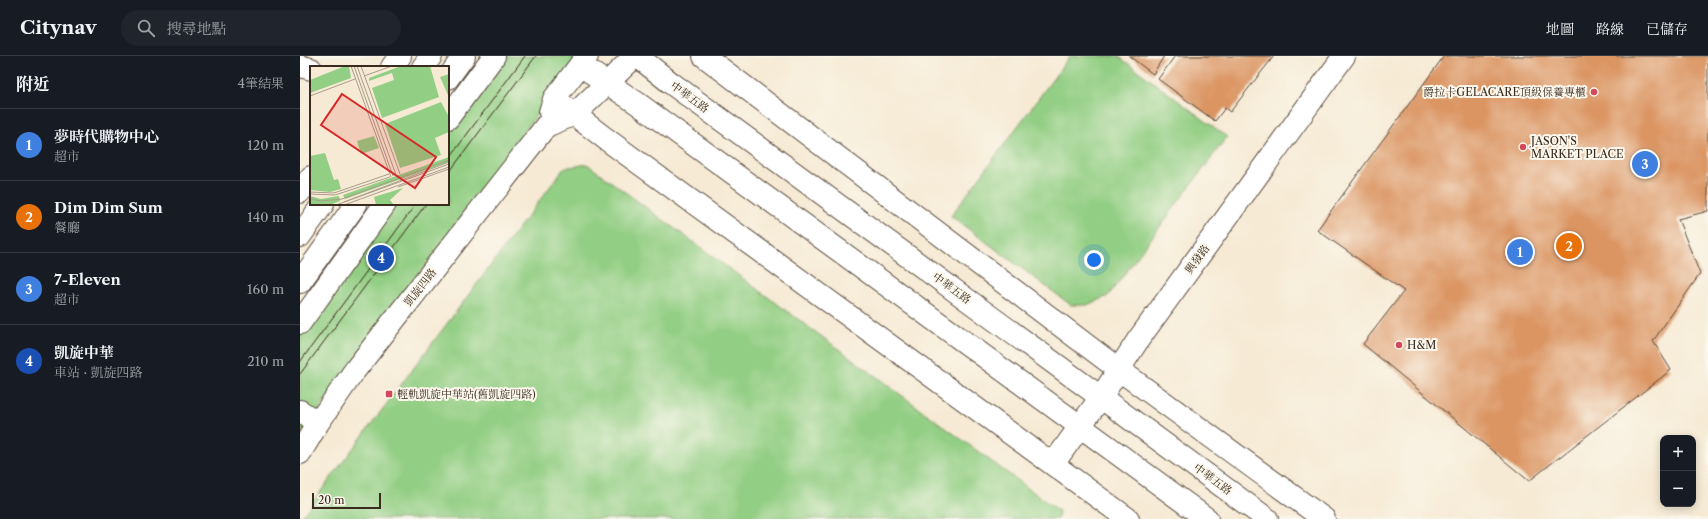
<!DOCTYPE html>
<html lang="zh-TW">
<meta charset="utf-8">
<style>
body{margin:0;font-family:"Libre Caslon Text","Noto Serif TC",serif;background:#20242c;color:#f1f3f6}
.controls{position:absolute;right:12px;bottom:12px;display:grid;overflow:hidden;border-radius:8px;box-shadow:0 2px 10px #0003}
.controls button{width:36px;height:36px;display:grid;place-items:center;padding:0;border:0;border-bottom:1px solid #363941;background:#171b24;color:#f1f3f6;font:20px sans-serif}
.scale{position:absolute;left:12px;bottom:10px;width:69px;box-sizing:border-box;padding-left:4px;border:2px solid #3b2a1e;border-top:0;font-size:11px;line-height:14px;white-space:nowrap;color:#3b2a1e;-webkit-text-stroke:3px #fbf7ec;paint-order:stroke}
.you{position:absolute;left:794px;top:204px;width:14px;height:14px;margin:-10px;border:3px solid #fff;border-radius:50%;background:#1a73e8;box-shadow:0 0 0 6px #1a73e833}
.badge{display:grid;place-items:center;width:26px;height:26px;border-radius:50%;background:#1a73e8;color:#fff;font-size:13px;font-weight:700}
.pin{position:absolute;translate:-50% -50%;border:2px solid #fff;box-shadow:0 1px 4px #0006}
.list{margin:0;padding:0;list-style:none}
h2{display:flex;justify-content:space-between;align-items:center;height:52px;margin:0;padding:0 16px;font-size:17px}
h2 small{font-size:13px;font-weight:400;color:#9ea1a6}
.list li{display:grid;grid-template-columns:26px 1fr auto;gap:12px;align-items:center;box-sizing:border-box;height:72px;padding:0 16px;border-top:1px solid #363941}
.list b{display:block;font-size:15px;white-space:nowrap}
.list p{margin:0;font-size:13px;white-space:nowrap;color:#9ea1a6}
.list em{font-size:13px;font-style:normal;color:#9ea1a6}
.icon{flex:none;width:22px;height:22px;fill:none;stroke:currentColor;stroke-width:2;stroke-linecap:round;stroke-linejoin:round}
.map{position:relative;flex:none;width:1408px;height:463px;overflow:hidden}
header{display:flex;align-items:center;gap:24px;box-sizing:border-box;height:56px;padding:0 20px;background:#171b24;border-bottom:1px solid #363941}
header strong{font-size:19px}
nav{display:flex;gap:22px;margin-inline-start:auto;font-size:14px}
.search{width:280px;height:36px;background:#20242c;display:flex;align-items:center;gap:10px;box-sizing:border-box;padding:0 14px;border-radius:22px;color:#9ea1a6;font-size:15px}
main{display:flex}
aside{flex:1;background:#171b24}
.map>svg:first-child{display:block}
</style>
<header>
<strong>Citynav</strong>
<div class="search"><svg class="icon" aria-label="search" viewBox="0 0 24 24"><circle cx="10" cy="10" r="6"/><path d="M15 15l6 6"/></svg>搜尋地點</div>
<nav><a>地圖</a><a>路線</a><a>已儲存</a></nav>
</header>
<main>
<aside>
<h2>附近<small>4筆結果</small></h2>
<ul class="list">
<li><span class="badge" style="background:#3f7fe0">1</span><div><b>夢時代購物中心</b><p>超市</p></div><em>120 m</em></li>
<li><span class="badge" style="background:#e8710a">2</span><div><b>Dim Dim Sum</b><p>餐廳</p></div><em>140 m</em></li>
<li><span class="badge" style="background:#3f7fe0">3</span><div><b>7-Eleven</b><p>超市</p></div><em>160 m</em></li>
<li><span class="badge" style="background:#1a4fb4">4</span><div><b>凱旋中華</b><p>車站 · 凱旋四路</p></div><em>210 m</em></li>
</ul>
</aside>
<div class="map">
<svg width="1408" height="463" viewBox="0 0 1408 463">
<rect width="100%" height="100%" fill="#fbf7ec"/>
<filter id="ink" filterUnits="userSpaceOnUse"><feTurbulence type="fractalNoise" baseFrequency=".025" numOctaves="2"/><feDisplacementMap in="SourceGraphic" scale="8" xChannelSelector="R" yChannelSelector="G"/><feConvolveMatrix kernelMatrix="1 2 1 2 8 2 1 2 1" color-interpolation-filters="sRGB"/></filter>
<filter id="wash" filterUnits="userSpaceOnUse"><feTurbulence type="fractalNoise" baseFrequency=".012" numOctaves="4" result="noise"/><feDisplacementMap in="SourceGraphic" scale="16" xChannelSelector="R" yChannelSelector="G"/><feGaussianBlur stdDeviation="0.9" result="paint"/><feColorMatrix in="noise" values="0 0 0 0 0 0 0 0 0 0 0 0 0 0 0 0 0 1.4 0 .05"/><feComposite in="paint" operator="in"/></filter>
<g filter="url(#wash)">
<rect width="100%" height="100%" fill="#f6ead4"/>
<path fill="#92ce83" stroke="#667c50" d="M203,0H280L0,380V275L94,148H148V75Z
M770,0H818L927,81L808,240L787,249H771L651,160Z
M287,108L759,455L758,463H0L264,112Z"/>
<g id="blocks">
<path fill="#db9563" d="M829,0H864L853,18Z
M875,0H974L930,56L925,52L915,65L858,23Z
M1144,0H1408V155L1378,163L1400,218L1353,285L1371,314L1229,425L1063,288L1104,235L1017,174Z"/>
</g>
</g>
<g filter="url(#ink)">
<use href="#blocks" fill-opacity="0" stroke="#574739" stroke-width="1"/>
<g fill="none" stroke-linecap="round" stroke-linejoin="round">
<g stroke="#574739" stroke-width="24">
<path id="minor" d="M0,10L11,13
M0,355L18,367
M0,397L18,367L55,314L246,70
M753,408L801,341L838,284L1044,0"/>
</g>
<g stroke="#574739" stroke-width="24">
<path id="tertiary" d="M404,0L818,313L1024,463
M92,11L100,0
M123,11L131,0
M148,22L164,0
M254,43L306,83L828,463
M250,56L254,43L287,0
M148,62L194,0
M246,70L275,58L335,0
M0,136L11,121
M0,180L23,148
M0,226L56,148
M0,267L85,148"/>
</g>
<g stroke="#574739" stroke-width="24">
<path id="secondary" d="M337,0L371,27L967,463
M280,9L337,47L907,463"/>
</g>
<use href="#minor" stroke="#fff" stroke-width="22"/>
<use href="#tertiary" stroke="#fff" stroke-width="22"/>
<use href="#secondary" stroke="#fff" stroke-width="22"/>
<path stroke="#3b2a1e" stroke-width="1" d="M148,104L225,0
M148,118L236,0
M0,306L116,148
M0,318L126,148"/>
</g>
</g>
<g fill="#d1495b" stroke="#fbf7ec" stroke-width="1.5">
<circle cx="1294" cy="36" r="4"/>
<circle cx="1223" cy="91" r="4"/>
<circle cx="1099" cy="289" r="4"/>
<rect x="85" y="334" width="8" height="8" rx="2"/>
</g>
<g text-anchor="middle" stroke-width="4" stroke-linejoin="round" paint-order="stroke">
<g font-size="11" fill="#3b2a1e" stroke="#fbf7ec" text-anchor="start">
<text x="1286" y="40" text-anchor="end">爵拉卡GELACARE頂級保養專櫃</text>
<text x="1231" y="89">JASON'S<tspan x="1231" dy="13">MARKET PLACE</tspan></text>
<text x="1107" y="293">H&amp;M</text>
<text x="97" y="342">輕軌凱旋中華站(舊凱旋四路)</text>
</g>
<g font-size="11" fill="#3b2a1e" stroke="#fbf7ec">
<text transform="translate(390 41) rotate(36)" y="4">中華五路</text>
<text transform="translate(897 203) rotate(-54)" y="4">興發路</text>
<text transform="translate(120 231) rotate(-52)" y="4">凱旋四路</text>
<text transform="translate(652 232) rotate(36)" y="4">中華五路</text>
<text transform="translate(913 423) rotate(36)" y="4">中華五路</text>
</g>
</g>
<g transform="translate(10 10)">
<rect width="139" height="139" fill="#f6ead4"/>
<path d="M35,0H39L41,12L0,27V14ZM91,0H120L129,31L72,52L62,22L84,14L82,7L59,15V12ZM139,8V28L138,29L130,11ZM131,36L139,51V66L125,72L131,89L90,102L75,58ZM64,70L69,82L51,88L47,75ZM15,87L24,114L28,113L31,123L20,126L0,124V90ZM139,91V96L35,133L33,129ZM93,122L80,134L84,139H66L64,131ZM0,130L11,133L29,130L30,135L19,139H0Z" fill="#92ce83"/>
<path fill="none" stroke="#ab9d8b" stroke-width="1" d="M41,0L81,111M44,0L83,110M47,0L86,109M51,0L90,108M54,10L82,0M0,30L45,13M88,121L139,103M0,126L24,127L79,108M0,128L25,129L80,111M0,133L12,135L32,133L139,94M34,136L139,96M26,139L139,98M34,139L139,101"/>
<path fill="#d62828" fill-opacity="0.15" stroke="#d62828" stroke-width="2" d="M32,28L126,91L105,122L11,59Z"/>
<rect width="139" height="139" fill="none" stroke="#3b2a1e" stroke-width="2"/>
</g>
</svg>
<div class="controls">
<button>+</button>
<button>−</button>
</div>
<div class="scale">20 m</div>
<div class="you"></div>
<div class="pin badge" style="left:1220px;top:196px;background:#3f7fe0">1</div>
<div class="pin badge" style="left:1269px;top:190px;background:#e8710a">2</div>
<div class="pin badge" style="left:1345px;top:108px;background:#3f7fe0">3</div>
<div class="pin badge" style="left:81px;top:202px;background:#1a4fb4">4</div>
</div>
</main>
